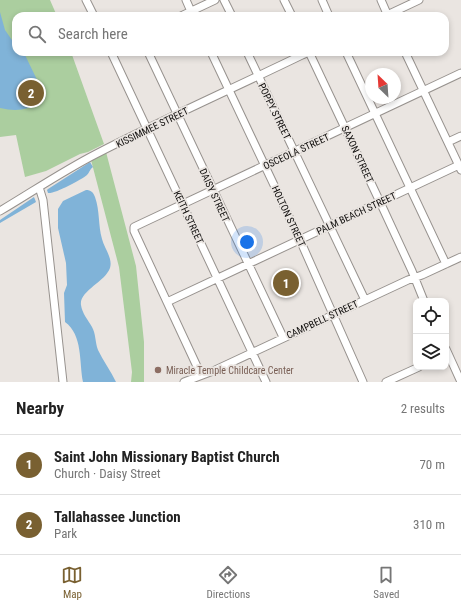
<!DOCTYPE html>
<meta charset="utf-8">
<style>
body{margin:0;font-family:"Roboto Condensed",sans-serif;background:#f6f6f6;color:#222}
.controls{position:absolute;right:12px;bottom:12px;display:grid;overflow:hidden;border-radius:8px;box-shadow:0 2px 6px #0003}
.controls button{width:36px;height:36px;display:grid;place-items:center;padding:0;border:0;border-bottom:1px solid #e0e0e0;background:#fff;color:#222;font:20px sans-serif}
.compass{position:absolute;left:365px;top:68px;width:36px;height:36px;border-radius:50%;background:#fff;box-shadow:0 2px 6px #0003;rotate:335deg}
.you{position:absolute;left:247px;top:242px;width:14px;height:14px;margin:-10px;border:3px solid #fff;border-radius:50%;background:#1a73e8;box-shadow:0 0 0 6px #1a73e833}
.badge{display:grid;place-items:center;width:26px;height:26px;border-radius:50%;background:#796031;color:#fff;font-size:13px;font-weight:700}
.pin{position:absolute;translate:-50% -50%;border:2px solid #fff;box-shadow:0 1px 4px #0006}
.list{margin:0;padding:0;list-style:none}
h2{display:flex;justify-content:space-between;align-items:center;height:52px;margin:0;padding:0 16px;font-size:17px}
h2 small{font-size:13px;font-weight:400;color:#767676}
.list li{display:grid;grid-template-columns:26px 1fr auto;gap:12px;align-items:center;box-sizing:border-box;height:60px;padding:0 16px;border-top:1px solid #e0e0e0}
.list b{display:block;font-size:15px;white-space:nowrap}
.list p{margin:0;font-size:13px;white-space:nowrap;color:#767676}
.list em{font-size:13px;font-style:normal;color:#767676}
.icon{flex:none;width:22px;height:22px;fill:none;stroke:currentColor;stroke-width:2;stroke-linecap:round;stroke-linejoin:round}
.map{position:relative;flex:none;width:461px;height:382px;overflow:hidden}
.search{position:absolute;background:#fff;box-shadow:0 2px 6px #0003;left:12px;right:12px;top:12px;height:44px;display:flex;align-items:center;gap:10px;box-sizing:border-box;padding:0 14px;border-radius:12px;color:#767676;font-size:15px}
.sheet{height:172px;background:#fff}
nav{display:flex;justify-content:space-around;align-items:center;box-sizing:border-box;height:56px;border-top:1px solid #e0e0e0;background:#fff;font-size:11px;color:#767676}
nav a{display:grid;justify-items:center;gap:2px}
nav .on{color:#796031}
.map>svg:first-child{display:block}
</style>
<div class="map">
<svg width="461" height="382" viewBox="0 0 461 382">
<rect width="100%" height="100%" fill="#eae5e1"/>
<path fill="#abce9f" d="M0,0H50L57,16H16V52H71L104,144L88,152L80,154L46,171L25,177L16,135L0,137Z
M106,152L136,266L144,342V382H131L132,372L119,267L91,160Z"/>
<path fill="#80b3d8" d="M0,12L5,30L16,46V52H22L25,55L41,88L44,97L42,102C27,110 17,112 0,108Z
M90,162L93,167C90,169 89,173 87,175C81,180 55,194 48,193L47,190L48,189Z
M86,190C91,190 93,192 95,197C100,211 98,225 102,239C104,248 113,258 110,268C105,282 79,291 81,305C82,313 88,320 92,327C96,334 95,342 98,350C103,361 111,371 116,382H83C79,362 83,335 65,322L64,293L67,285L66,263L58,228V209L63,201Z
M34,197L36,202L0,223V220Z"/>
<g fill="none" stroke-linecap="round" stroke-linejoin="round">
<g stroke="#97928e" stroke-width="9">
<path id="minor" d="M86,0L94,16
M186,0L193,16
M224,0L232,16
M284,0L292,16
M322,0L329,16
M381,0L388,16
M181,16L215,0
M385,16L419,0
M111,52L266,382
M148,52L283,337
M211,52L300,240L363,382
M247,52L365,300
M346,52L446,264
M405,52L461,170
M448,142L461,136
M39,187L43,200L63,382
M0,211C32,192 63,171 96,154C164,119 234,88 302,55L309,52L380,202L412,271L424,301
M167,302L459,165
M446,349L461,382
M201,375L134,231V227L461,73
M184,382L213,371L408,280L422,275L461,257
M386,382L419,367"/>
</g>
<use href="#minor" stroke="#fff" stroke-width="7"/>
</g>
<circle fill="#8d6e63" stroke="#eae5e1" stroke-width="1.5" cx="158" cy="370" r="4"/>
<g text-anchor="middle" stroke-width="3.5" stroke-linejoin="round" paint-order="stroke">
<g font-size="10" fill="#0d0b0a" stroke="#eae5e1">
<text transform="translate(275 111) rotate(64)" y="4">POPPY STREET</text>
<text transform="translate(152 127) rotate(-26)" y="4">KISSIMMEE STREET</text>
<text transform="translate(296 151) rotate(-25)" y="4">OSCEOLA STREET</text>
<text transform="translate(358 154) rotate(65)" y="4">SAXON STREET</text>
<text transform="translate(215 195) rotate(65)" y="4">DAISY STREET</text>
<text transform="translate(356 213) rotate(-25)" y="4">PALM BEACH STREET</text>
<text transform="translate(289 216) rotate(65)" y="4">HOLTON STREET</text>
<text transform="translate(189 217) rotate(65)" y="4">KEITH STREET</text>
<text transform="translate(322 319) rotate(-25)" y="4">CAMPBELL STREET</text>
</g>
<g font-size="10" fill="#785e54" stroke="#eae5e1" text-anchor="start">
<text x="166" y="374">Miracle Temple Childcare Center</text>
</g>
</g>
</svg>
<div class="controls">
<button><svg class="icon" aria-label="locate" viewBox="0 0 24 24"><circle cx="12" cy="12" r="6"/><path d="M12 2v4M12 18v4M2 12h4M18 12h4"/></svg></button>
<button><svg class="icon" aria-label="layers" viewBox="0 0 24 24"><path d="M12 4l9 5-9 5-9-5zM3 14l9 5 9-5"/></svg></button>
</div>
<svg class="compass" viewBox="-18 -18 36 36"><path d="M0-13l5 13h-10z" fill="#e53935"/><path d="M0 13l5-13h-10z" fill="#767676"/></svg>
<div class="you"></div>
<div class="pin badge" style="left:286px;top:283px">1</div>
<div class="pin badge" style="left:31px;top:93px">2</div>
<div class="search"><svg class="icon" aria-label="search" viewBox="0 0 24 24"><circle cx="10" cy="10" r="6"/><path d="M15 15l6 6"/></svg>Search here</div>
</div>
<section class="sheet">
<h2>Nearby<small>2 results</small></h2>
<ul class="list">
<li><span class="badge">1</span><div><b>Saint John Missionary Baptist Church</b><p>Church · Daisy Street</p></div><em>70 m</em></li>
<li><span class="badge">2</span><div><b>Tallahassee Junction</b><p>Park</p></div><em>310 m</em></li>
</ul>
</section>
<nav>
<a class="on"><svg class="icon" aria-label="map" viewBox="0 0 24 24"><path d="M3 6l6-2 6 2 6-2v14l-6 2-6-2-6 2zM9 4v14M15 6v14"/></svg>Map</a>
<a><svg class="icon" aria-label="directions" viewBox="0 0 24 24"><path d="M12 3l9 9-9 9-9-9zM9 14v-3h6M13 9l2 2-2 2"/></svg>Directions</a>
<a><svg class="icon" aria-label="saved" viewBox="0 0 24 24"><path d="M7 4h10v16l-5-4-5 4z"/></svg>Saved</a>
</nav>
